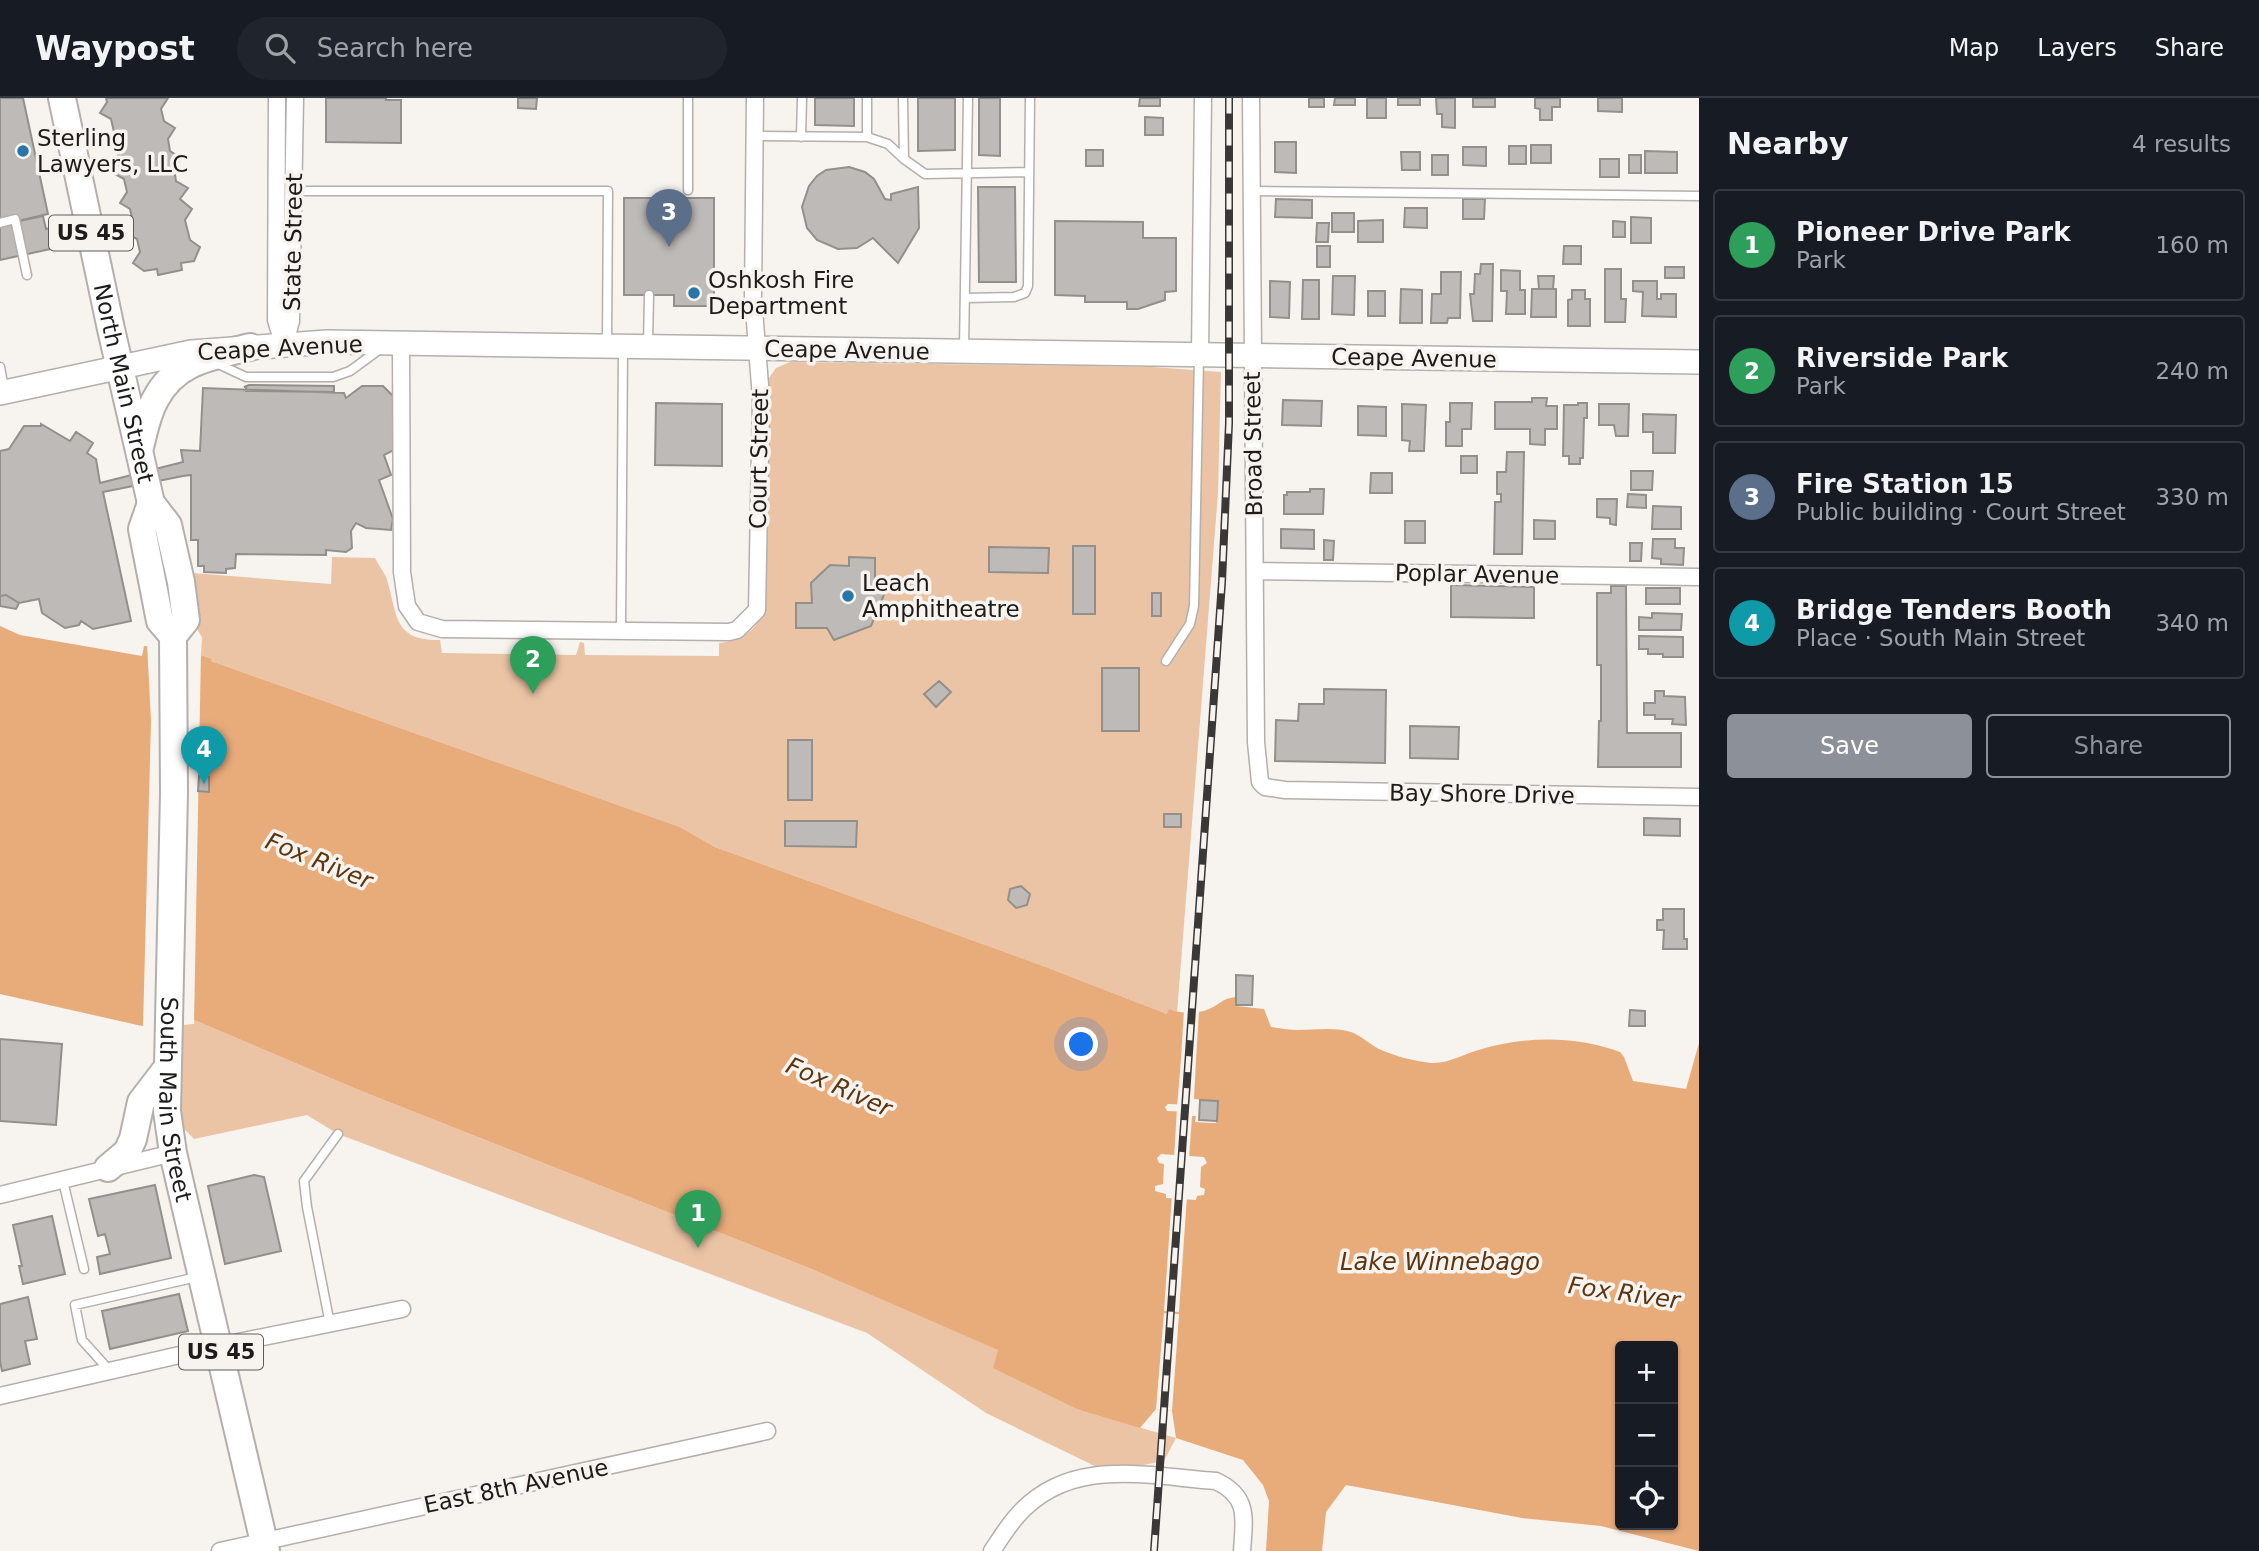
<!DOCTYPE html>
<meta charset="utf-8">
<style>
body{margin:0;font-family:"DejaVu Sans",sans-serif;background:#20242c;color:#f1f3f6}
.controls{position:absolute;right:21px;bottom:21px;display:grid;overflow:hidden;border-radius:7px;box-shadow:0 2px 5px #0004}
.controls button{width:63px;height:63px;display:grid;place-items:center;padding:0;border:0;border-bottom:2px solid #363941;background:#171b24;color:#f1f3f6;font:35px sans-serif}
.you{position:absolute;left:1082px;top:947px;width:24px;height:24px;margin:-18px;border:5px solid #fff;border-radius:50%;background:#1a73e8;box-shadow:0 0 0 10px #1a73e833}
.badge{display:grid;place-items:center;width:46px;height:46px;border-radius:50%;background:#8c9099;color:#fff;font-size:23px;font-weight:700}
.pin{position:absolute;translate:-50% -58px;filter:drop-shadow(0 2px 4px #0008)}
.pin::after{content:'';position:absolute;top:37px;width:24px;height:21px;background:inherit;clip-path:polygon(0 0,100% 0,50% 100%)}
.list{margin:0;padding:0;list-style:none}
h2{display:flex;justify-content:space-between;align-items:center;height:91px;margin:0;padding:0 28px;font-size:30px}
h2 small{font-size:23px;font-weight:400;color:#9ea1a6}
.list li{display:grid;grid-template-columns:46px 1fr auto;gap:21px;align-items:center;box-sizing:border-box;height:112px;margin:0 14px 14px;padding:0 14px;border:2px solid #363941;border-radius:7px}
.list b{display:block;font-size:26px;white-space:nowrap}
.list p{margin:0;font-size:23px;white-space:nowrap;color:#9ea1a6}
.list em{font-size:23px;font-style:normal;color:#9ea1a6}
.actions{display:flex;gap:14px;padding:21px 28px}
.actions a{flex:1;padding:16px 0;border:2px solid #8c9099;border-radius:7px;text-align:center;font-size:24px;color:#8c9099}
.actions .main{background:#8c9099;color:#fff}
.icon{flex:none;width:38px;height:38px;fill:none;stroke:currentColor;stroke-width:2;stroke-linecap:round;stroke-linejoin:round}
.map{position:relative;flex:none;width:1699px;height:1453px;overflow:hidden}
header{display:flex;align-items:center;gap:42px;box-sizing:border-box;height:98px;padding:0 35px;background:#171b24;border-bottom:2px solid #363941}
header strong{font-size:33px}
nav{display:flex;gap:38px;margin-inline-start:auto;font-size:24px}
.search{width:490px;height:63px;background:#20242c;display:flex;align-items:center;gap:18px;box-sizing:border-box;padding:0 24px;border-radius:38px;color:#9ea1a6;font-size:26px}
main{display:flex}
aside{flex:1;background:#171b24}
.map>svg:first-child{display:block}
</style>
<header>
<strong>Waypost</strong>
<div class="search"><svg class="icon" aria-label="search" viewBox="0 0 24 24"><circle cx="10" cy="10" r="6"/><path d="M15 15l6 6"/></svg>Search here</div>
<nav><a>Map</a><a>Layers</a><a>Share</a></nav>
</header>
<main>
<div class="map">
<svg width="1699" height="1453" viewBox="0 0 1699 1453">
<rect width="100%" height="100%" fill="#f7f3ef"/>
<path fill="#ebc4a5" d="M790,264L1152,269L1221,274L1218,395L1177,915L1167,916L1046,869L715,749L680,729L211,563V561L201,557L202,539L198,533L196,495L192,475L331,486L332,459L375,460C378,466 383,473 386,479C398,514 391,543 440,542L442,555L576,557L580,544L584,545L585,557L719,558V545C741,543 757,533 764,511L767,283L776,270Z
M194,922L361,993L809,1170L999,1252L1079,1312L1176,1340L1164,1363L1107,1374L986,1315L867,1235L338,1036L307,1017L194,1041L167,1013L170,925Z"/>
<path fill="#e8ac7b" fill-rule="evenodd" d="M0,528L20,537L142,558L144,548C168,550 190,552 212,561L211,563L680,729L715,749L1046,869L1167,916L1169,911C1180,916 1198,916 1209,911C1221,906 1221,901 1235,899L1236,908L1264,911L1271,929C1280,930 1289,932 1298,932C1316,932 1333,929 1351,934C1362,938 1369,946 1379,951C1394,958 1414,963 1431,965C1449,966 1465,955 1482,951C1527,938 1576,938 1620,954L1624,959L1633,983L1686,991L1699,945V1453L1601,1428L1522,1420L1346,1387L1326,1414L1322,1453H1266L1269,1403L1263,1387L1243,1362L1176,1340L1172,1313L1156,1311L1140,1330L1079,1312L993,1270L998,1252L809,1170L361,993L194,922L142,928L0,896ZM1218,1004L1216,1025L1196,1024V1014L1167,1013L1165,1009L1168,1006L1197,1007ZM1161,1056L1204,1059L1207,1065L1201,1069L1200,1089L1205,1091L1204,1097L1197,1098L1196,1102L1166,1100V1096L1155,1093V1088L1163,1086L1164,1066L1159,1065L1157,1060ZM1620,1248H1673V1427H1620Z"/>
<path fill="#f7f3ef" d="M147,545L176,547L201,553L194,926L161,929H143L151,623Z
M1184,912L1199,913L1196,962L1181,961Z
M1181,961L1196,962L1194,1001L1218,1003L1216,1025L1195,1024L1196,1018H1192L1189,1061L1174,1060L1177,1010L1197,1011L1199,1021L1213,1022L1200,1006L1197,1011L1177,1010Z
M1172,1097L1187,1098L1179,1214L1164,1213Z
M1164,1215L1179,1216L1172,1313L1156,1311Z"/>
<path fill="#bebab7" stroke="#938f8b" stroke-width="2" d="M0,0H23L48,116L0,127Z
M106,0H168L161,11L164,23L175,30L168,41L170,53L181,60L174,71L176,83L188,90L180,101L192,111L185,122L190,142L200,149L194,163L181,165L182,172L158,177L157,171L144,173L133,165L140,154L137,141L126,135L133,124L130,111L120,105L127,94L124,81L113,75L120,64L117,51L107,45L114,34L111,21L100,15L107,4Z
M326,0H386V2H401V45L326,44Z
M518,0H537L536,11L518,10Z
M815,0H854V28L815,27Z
M918,0H955V52L918,53Z
M979,0H1000V58L979,57Z
M1140,0H1160V8H1139Z
M1309,0H1324V9H1309Z
M1335,0H1355V7H1334Z
M1367,0H1386V20H1367Z
M1398,0H1420V7H1398Z
M1436,0H1455V30L1442,29V16H1437Z
M1473,0H1495V9H1473Z
M1535,0H1560V9H1552V22H1540V11L1535,10Z
M1598,0H1622V14L1598,13Z
M1145,19L1163,20V37H1145Z
M1275,44H1296V75L1275,74Z
M1531,47H1551V65H1531Z
M1509,48H1526V66H1509Z
M1463,49H1486V68L1463,67Z
M1086,52H1103V68H1086Z
M1645,53L1677,54V75H1645Z
M1401,54H1420V72H1402Z
M1432,57H1448V77H1432Z
M1629,57H1641V75H1629Z
M1600,61H1619V79H1600Z
M849,69L865,74L874,81L885,101L891,102V96L918,89L919,130L898,165L873,140L857,150L838,151L817,142L807,130L802,109L809,88L817,78L826,72Z
M978,89H1015L1016,184H979Z
M624,100H714V208H674V197H624Z
M1276,101L1312,102V120L1275,119Z
M1463,101H1485L1484,121H1463Z
M1405,110H1427V130L1404,129Z
M1332,115H1354V134H1332Z
M43,118L46,131L51,130L55,150L0,162V127Z
M1631,119L1651,120V145H1631Z
M1383,122V144H1358V123Z
M1055,123L1143,124V140H1176V193L1165,194V202L1138,211H1127V204H1085V198L1055,197Z
M1613,123L1625,124V139H1613Z
M1317,125H1329L1328,144H1316Z
M1317,148H1330V169H1317Z
M1564,148H1581V166H1563Z
M1481,166H1493L1492,223H1473L1470,196H1474L1475,176H1480Z
M1665,169H1684V180H1665Z
M1605,171H1621V201H1626L1625,224H1605Z
M1501,172L1520,173V192H1525V216H1506L1507,193H1501Z
M1441,174H1461L1460,220H1448L1447,225H1431L1432,196H1441Z
M1333,178H1355L1354,217L1332,216Z
M1538,178H1554L1553,191H1539Z
M1303,182H1319V221H1302Z
M1270,183L1290,184L1289,220L1270,219Z
M1633,183H1657V201H1661V196H1676V219L1642,218L1643,194L1633,193Z
M1401,191L1422,192V225H1400Z
M1532,191H1556V219H1531Z
M1572,192H1585V201H1590V228H1568V202L1572,201Z
M1368,193H1385V218H1368Z
M249,287L334,288V294L246,293V289H244Z
M362,288H383L394,299V352L384,357L391,377L379,382L393,421L391,432L366,430L356,425L351,433L352,450L346,454L326,452V457L236,456L235,470L226,471V475L204,474V468H198V442H191V377L183,378L103,394L131,523L93,531L81,523L79,527L65,530L42,515L39,501L19,505L6,497L0,498V353L9,351L24,328H41V326L70,343L76,334L93,345L87,355L96,361L100,385L183,364L181,352L200,353L203,290L344,295L346,300Z
M1532,300H1547L1546,308H1557V331H1545V347L1530,346V331H1495V304H1532Z
M1283,302L1322,303L1321,328L1282,327Z
M656,305L722,306V368L655,367Z
M1450,305H1472L1471,331H1462V348H1446V324H1450Z
M1578,305H1587V320H1584L1583,360H1580V366H1569V358H1563L1564,307H1578Z
M1402,306L1426,307L1424,353H1409L1410,343L1402,342Z
M1599,306H1629L1628,338H1616L1614,327H1599Z
M1358,308L1386,309V338L1358,337Z
M1643,316L1676,317L1675,355H1653V334H1643Z
M1507,354H1524L1522,456H1494L1495,404H1501V396H1497V374H1506Z
M1461,358H1477V375H1461Z
M1631,373H1653L1652,392H1631Z
M1371,375H1392V395H1370Z
M1310,391H1324L1323,416H1284V397H1287V394H1310Z
M1628,396L1646,397V410L1627,409Z
M1597,401H1617L1616,427L1610,426V420L1597,419Z
M1653,408L1681,409V431H1652Z
M1534,422L1555,423V441H1534Z
M1405,423H1425V445H1405Z
M1281,431L1314,432V451L1281,450Z
M1653,441H1675V450H1684L1683,467L1661,466V461L1652,460Z
M1324,442L1334,443L1333,462H1324Z
M1630,445H1642L1641,463H1630Z
M1073,448H1095V516H1073Z
M989,449L1049,450L1048,475L989,474Z
M849,459L875,460V485L886,492L871,528L834,542L827,530H796V505H812L811,485L830,467L849,468Z
M1451,487L1534,489V520L1451,519Z
M1611,488H1626L1627,635H1681V669H1598L1599,623H1601V567H1597V495H1611Z
M1646,490H1680V506H1646Z
M1152,495H1161V518H1152Z
M6,497L19,505L16,511L0,508V498Z
M1652,515L1682,516L1681,532H1639V519L1652,520Z
M1639,538L1683,539V559H1663V556H1648V551H1639Z
M1102,570H1139V633H1102Z
M939,583L951,594L936,609L924,596Z
M1324,591L1386,592L1385,665L1275,663L1276,622L1298,623L1299,606H1324Z
M1655,593H1664V598L1685,599L1686,627L1672,626L1673,621H1655V617H1644V605H1655Z
M1410,628L1459,629L1458,661L1410,660Z
M788,642H812V702H788Z
M199,678L209,679V694L198,693Z
M1164,716H1181V729H1164Z
M1644,720L1680,721V738L1644,737Z
M785,723H857L856,749L785,748Z
M1021,788L1030,796L1027,807L1016,810L1008,802L1010,791Z
M1663,811H1684V841H1687V851H1663L1664,832H1657V822H1663Z
M1236,877L1253,878L1252,907H1236Z
M1630,912L1645,913V928H1629Z
M0,941L62,946L56,1027L0,1023Z
M1200,1002L1218,1003L1217,1023L1199,1022Z
M254,1077L264,1079L281,1153L225,1166L208,1088Z
M155,1087L171,1160L100,1176L97,1159L110,1156L105,1136L98,1138L89,1101Z
M52,1118L65,1176L23,1186L19,1168H22L13,1127Z
M179,1196L188,1233L110,1251L102,1213Z
M28,1199L37,1241L25,1243L30,1266L2,1273L0,1263V1206Z"/>
<g fill="none" stroke-linecap="round" stroke-linejoin="round">
<g stroke="#b4afac" stroke-width="11">
<path id="lane" d="M688,0V92
M867,0V39
M903,0L904,61
M754,38L867,39L888,46L904,61L925,76L1029,74
M801,39L802,0
M290,93H608L607,245
M1252,93L1699,98
M0,125L15,121L27,177
M965,200L1014,199L1025,195L1028,188L1030,0
M648,246L649,197
M964,250L968,0
M216,265L246,279H333L350,273L380,251
M0,269L4,291
M621,533L623,249
M1166,563L1190,526L1194,508L1199,259
M63,1083L84,1171
M330,1226L307,1109L304,1083L338,1036
M110,1273L82,1242L75,1207L197,1179"/>
</g>
<g stroke="#b4afac" stroke-width="19">
<path id="street" d="M277,0L276,222L284,248
M1251,0L1256,644L1260,684L1265,689L1285,692L1699,699
M401,245L402,474L407,508L418,524L442,531L729,534L737,532L757,512L761,300L753,199L755,0
M284,248L291,223L295,0
M1200,256L1203,0
M1255,473L1699,479
M0,1097L173,1055
M0,1298L219,1248L402,1211
M220,1453L767,1333
M992,1453C1000,1441 1008,1428 1017,1418C1069,1358 1146,1378 1216,1383C1250,1399 1244,1421 1242,1453"/>
</g>
<g stroke="#b4afac" stroke-width="26">
<path id="secondary" d="M0,295L191,254L327,244L1699,264"/>
</g>
<g stroke="#b4afac" stroke-width="30">
<g id="primary">
<path id="s1" d="M62,0L111,231L151,405L168,427L181,484L186,522L173,538"/>
<path d="M140,349C144,334 147,316 155,302C175,263 210,259 250,249"/>
<path d="M151,405L142,431L160,523L173,538"/>
<path id="s2" d="M173,538L174,695L167,1013L173,1055L266,1453"/>
<path d="M108,1070L127,1054L133,1041L141,1004L167,970"/>
</g>
</g>
<use href="#lane" stroke="#fff" stroke-width="8"/>
<use href="#street" stroke="#fff" stroke-width="16"/>
<use href="#secondary" stroke="#fff" stroke-width="23"/>
<use href="#primary" stroke="#fff" stroke-width="26"/>
<g stroke="#3a3837" stroke-width="8">
<path id="rail" d="M1154,1453L1222,484L1229,325V0"/>
</g>
<use href="#rail" stroke="#f7f3ef" stroke-width="5" stroke-dasharray="16" stroke-linecap="butt"/>
</g>
<g fill="#2677a8" stroke="#f7f3ef" stroke-width="2.5">
<circle cx="23" cy="53" r="7"/>
<circle cx="694" cy="195" r="7"/>
<circle cx="848" cy="498" r="7"/>
</g>
<g text-anchor="middle" stroke-width="7" stroke-linejoin="round" paint-order="stroke">
<g fill="#f7f3ef" stroke="#5e5c5b" stroke-width="2">
<rect x="49" y="117.5" width="84" height="35" rx="5"/>
<rect x="179" y="1236.5" width="84" height="35" rx="5"/>
</g>
<g font-size="21" font-weight="bold" fill="#1d1c1b">
<text x="91" y="142">US 45</text>
<text x="221" y="1261">US 45</text>
</g>
<g font-size="23" fill="#1d1c1b" stroke="#f7f3ef" text-anchor="start">
<text x="37" y="48">Sterling<tspan x="37" dy="26">Lawyers, LLC</tspan></text>
<text x="708" y="190">Oshkosh Fire<tspan x="708" dy="26">Department</tspan></text>
<text x="862" y="493">Leach<tspan x="862" dy="26">Amphitheatre</tspan></text>
</g>
<g font-size="23" fill="#1d1c1b" stroke="#f7f3ef">
<text transform="translate(293 144) rotate(-89)" y="8">State Street</text>
<text transform="translate(280 250) rotate(-3)" y="8">Ceape Avenue</text>
<text transform="translate(847 252) rotate(1)" y="8">Ceape Avenue</text>
<text transform="translate(1414 260) rotate(1)" y="8">Ceape Avenue</text>
<text dy="8" stroke="none"><textPath href="#s1" startOffset="292">North Main Street</textPath></text>
<text transform="translate(1253 346) rotate(-91)" y="8">Broad Street</text>
<text transform="translate(759 361) rotate(-89)" y="8">Court Street</text>
<text transform="translate(1477 476) rotate(1)" y="8">Poplar Avenue</text>
<text transform="translate(1482 696) rotate(1)" y="8">Bay Shore Drive</text>
<text dy="8" stroke="none"><textPath href="#s2" startOffset="464">South Main Street</textPath></text>
<text transform="translate(516 1388) rotate(-12)" y="8">East 8th Avenue</text>
</g>
<g font-size="24" font-style="italic" fill="#5d3611" stroke="#f7f3ef">
<text transform="translate(319 763) rotate(22)" y="8">Fox River</text>
<text transform="translate(839 989) rotate(24)" y="8">Fox River</text>
<text x="1440" y="1172">Lake Winnebago</text>
<text transform="translate(1624 1195) rotate(8)" y="8">Fox River</text>
</g>
</g>
</svg>
<div class="controls">
<button>+</button>
<button>−</button>
<button><svg class="icon" aria-label="locate" viewBox="0 0 24 24"><circle cx="12" cy="12" r="6"/><path d="M12 2v4M12 18v4M2 12h4M18 12h4"/></svg></button>
</div>
<div class="you"></div>
<div class="pin badge" style="left:698px;top:1150px;background:#2e9e5b">1</div>
<div class="pin badge" style="left:533px;top:596px;background:#2e9e5b">2</div>
<div class="pin badge" style="left:669px;top:149px;background:#5c6f8a">3</div>
<div class="pin badge" style="left:204px;top:686px;background:#0f9aa8">4</div>
</div>
<aside>
<h2>Nearby<small>4 results</small></h2>
<ul class="list">
<li><span class="badge" style="background:#2e9e5b">1</span><div><b>Pioneer Drive Park</b><p>Park</p></div><em>160 m</em></li>
<li><span class="badge" style="background:#2e9e5b">2</span><div><b>Riverside Park</b><p>Park</p></div><em>240 m</em></li>
<li><span class="badge" style="background:#5c6f8a">3</span><div><b>Fire Station 15</b><p>Public building · Court Street</p></div><em>330 m</em></li>
<li><span class="badge" style="background:#0f9aa8">4</span><div><b>Bridge Tenders Booth</b><p>Place · South Main Street</p></div><em>340 m</em></li>
</ul>
<div class="actions"><a class="main">Save</a><a>Share</a></div>
</aside>
</main>
